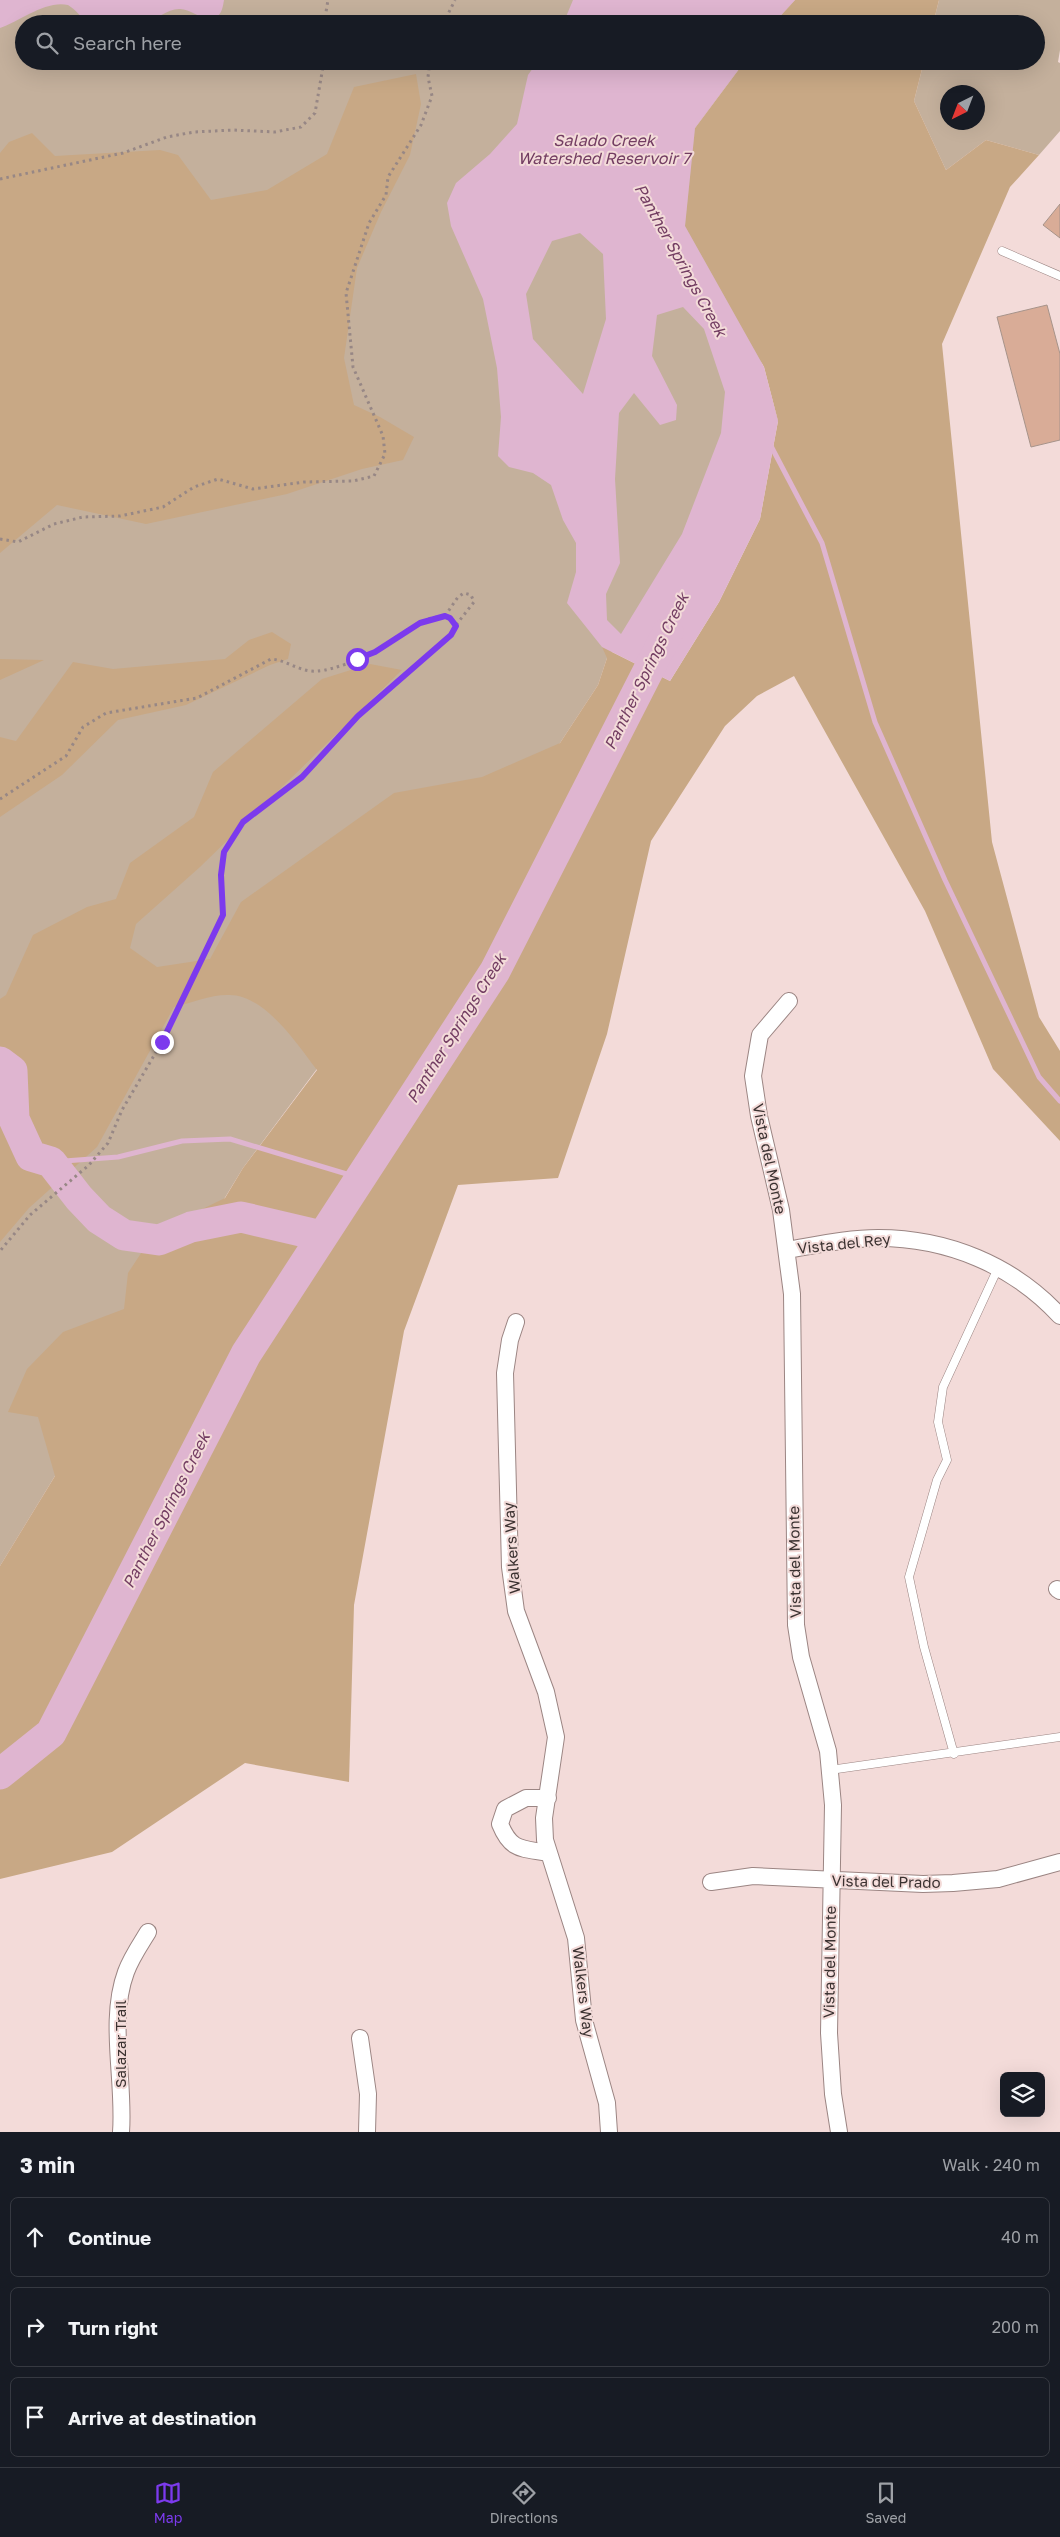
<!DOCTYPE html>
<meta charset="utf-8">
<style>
body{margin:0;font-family:"Golos Text",sans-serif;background:#20242c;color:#f1f3f6}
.controls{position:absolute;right:15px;bottom:15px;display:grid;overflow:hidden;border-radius:8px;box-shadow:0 5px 20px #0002}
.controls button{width:45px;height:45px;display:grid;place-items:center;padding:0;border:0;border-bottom:1px solid #363941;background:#171b24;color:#f1f3f6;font:25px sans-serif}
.compass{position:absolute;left:940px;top:85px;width:45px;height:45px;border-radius:50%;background:#171b24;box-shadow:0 5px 20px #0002;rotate:222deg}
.stop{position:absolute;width:15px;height:15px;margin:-11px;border:4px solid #7c3aed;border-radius:50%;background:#fff}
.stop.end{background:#7c3aed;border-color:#fff;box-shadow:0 1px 5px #0008}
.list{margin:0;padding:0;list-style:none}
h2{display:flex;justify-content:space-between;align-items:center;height:65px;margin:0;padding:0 20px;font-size:21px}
h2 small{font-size:16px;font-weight:400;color:#9ea1a6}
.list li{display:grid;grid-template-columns:32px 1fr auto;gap:15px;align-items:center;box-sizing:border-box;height:80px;margin:0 10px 10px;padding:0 10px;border:1px solid #363941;border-radius:8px}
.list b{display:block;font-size:19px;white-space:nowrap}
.list em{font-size:16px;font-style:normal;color:#9ea1a6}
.icon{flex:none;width:28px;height:28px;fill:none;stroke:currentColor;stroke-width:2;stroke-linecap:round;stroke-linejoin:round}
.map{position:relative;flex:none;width:1060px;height:2132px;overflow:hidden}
.search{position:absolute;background:#171b24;box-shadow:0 5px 20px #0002;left:15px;right:15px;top:15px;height:55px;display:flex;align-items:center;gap:12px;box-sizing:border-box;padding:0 18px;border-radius:28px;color:#9ea1a6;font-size:19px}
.sheet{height:335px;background:#171b24}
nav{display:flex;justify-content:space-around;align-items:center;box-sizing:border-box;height:70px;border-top:1px solid #363941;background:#171b24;font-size:14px;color:#9ea1a6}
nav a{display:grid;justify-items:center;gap:2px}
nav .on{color:#7c3aed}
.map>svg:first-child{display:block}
</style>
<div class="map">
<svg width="1060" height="2132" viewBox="0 0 1060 2132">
<rect width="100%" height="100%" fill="#f3dbd9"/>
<path fill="#c4b09c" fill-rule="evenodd" d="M0,0H795L773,24H24V61H745L695,128L778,421L607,658L598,685L560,743L243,1168L0,1566Z
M939,0H1060V50L1058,62L1060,63V131L1039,155L986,140L946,170L914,101L924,61H1036V24H933ZM948,92H978V122H948Z"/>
<path fill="#c8a885" d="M795,0H939L933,24H773Z
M745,61H924L914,101L946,170L986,140L1039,155L1010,187L942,344L992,842L1039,1017L1060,1051V1141L993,1069L925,911L794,676L757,696L725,726L651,841L607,1034L558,1178L458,1185L404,1331L354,1605L349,1782L245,1763L112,1852L0,1879V1566L55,1476L38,1417L8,1412L27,1369L63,1332L124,1309L128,1273L155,1232L225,1198L243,1168L317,1070C297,1044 264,993 227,995C210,995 191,1003 174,1007L97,1147L29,1208L0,1242V999L6,995L33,935L87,907L116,899L130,863L194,817L213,772L322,679L370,664L402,670L200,867L136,924L130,948L157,967L210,959L241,902L394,793L482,777L560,743L598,685L607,658L602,647L670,681L719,602L760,519L778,421L764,367L685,226L695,128Z
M416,74L421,104L410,155L381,212L357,268L344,358L354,405L380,417L414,437L403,460L362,469L287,494L146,524L57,505L0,553V153L9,142L32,133L55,156L160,150L178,155L211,200L267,190L327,154L354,87Z
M272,632L291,644L288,659L270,665L186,705L118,720L62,775L0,817V737L16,741L73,662L113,669L225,659L249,640Z
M0,659L44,660L0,680Z"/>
<path fill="#dfb5d0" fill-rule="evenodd" d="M0,0H224C223,6 222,14 216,17C203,23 191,8 179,9C167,9 156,20 143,23C126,27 105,24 88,24C81,17 76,10 68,5C46,0 20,21 0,28Z
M573,0H795L773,24H563Z
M538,61H745L695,128L685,226L764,367L778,421L760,519L719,602L670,681L602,647L567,603L576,572V543L563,520L551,485L533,473L509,467L498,456L501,417L497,368L483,299L451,226L447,203L456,183L490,154L517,124L528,75ZM580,233L603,254L606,319L583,394L533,339L526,294L552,241ZM683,307L704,329L725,392L721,433L682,534L621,634L607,620L606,594L620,563L615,479L619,413L634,393L660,425L676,420L677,405L652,356L657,315Z"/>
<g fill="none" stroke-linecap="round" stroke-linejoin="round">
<path stroke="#dfb5d0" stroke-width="5" d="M771,446L822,543L875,722L945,880L1039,1077L1060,1101
M51,1162L118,1157L182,1141L230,1139L360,1178"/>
<path stroke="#dfb5d0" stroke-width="31" d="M0,1062L12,1071L14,1119L31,1156L51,1162L79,1198L99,1219L124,1235L159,1240L191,1227L241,1217L322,1236
M0,1774L51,1733L246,1354L495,971L668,632"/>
</g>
<path fill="#d9ac97" stroke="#a6938a" d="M1060,204V238L1043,225Z
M1047,305L1060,354V440L1031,447L997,317Z"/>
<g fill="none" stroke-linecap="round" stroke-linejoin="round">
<g stroke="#9b8583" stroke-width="9">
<path id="service" d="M1002,251L1060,276
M954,1754L924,1647L909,1577L937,1480L947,1460L938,1422L943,1387L998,1268
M830,1770L1060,1737"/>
</g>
<g stroke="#9b8583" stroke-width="18">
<path id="minor" d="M789,1001L760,1035L753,1076L759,1116L781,1210L792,1294L796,1625L801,1657L828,1751L833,1805L829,2033L833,2094L839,2132
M787,1250C817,1245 848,1238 878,1238C947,1238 1013,1265 1060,1316
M516,1322L510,1340L505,1373L510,1567L516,1611L546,1692L556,1737L544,1818L545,1840L576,1938L584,2020L607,2103L609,2132
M1057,1589L1060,1591
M548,1798H526L505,1809L500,1824C511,1851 521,1848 548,1853
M711,1882L753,1876L923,1884L953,1883L998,1879L1060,1862
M360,2038L368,2094L367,2132
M121,2132C125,2082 108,2020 126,1972C131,1958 140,1945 148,1932"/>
</g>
<path stroke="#978785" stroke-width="3" stroke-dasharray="2.5 4" stroke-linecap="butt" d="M324,24L328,0
M443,24L455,0
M0,179L123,153L167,137L194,132L233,130L275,132L301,127L315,113L324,61
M0,539L18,542L54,524L83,517L120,516L163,507L194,487L218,479L253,489L304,482L353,481L374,476L385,454L383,436L353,367L346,293L369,223L386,195L388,177L421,125L432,96L428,77L430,61
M445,616L458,597L464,593L471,595L474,602L456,625
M0,799L66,756L83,727L106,713L197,698L271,659C287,660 301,673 318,671C333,670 364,658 377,651C395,640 437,600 456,625L451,635L359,716L303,777L243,822L224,852L221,875L223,915L162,1042L122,1110L108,1143L89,1165L30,1215L0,1251"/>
<use href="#service" stroke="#fff" stroke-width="8"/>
<use href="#minor" stroke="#fff" stroke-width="16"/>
</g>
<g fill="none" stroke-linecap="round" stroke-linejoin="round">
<path stroke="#7c3aed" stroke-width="6" d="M162,1042L223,915L221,875L224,852L243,822L302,777L358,716L451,635L456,626L450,618L445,616L420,623L375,652L357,659"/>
</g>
<g text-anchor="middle" stroke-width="4" stroke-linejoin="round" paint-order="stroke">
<g font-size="15" fill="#3b3231" stroke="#f3dbd9">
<text transform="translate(769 1159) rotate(78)" y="5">Vista del Monte</text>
<text transform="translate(844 1244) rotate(-6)" y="5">Vista del Rey</text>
<text transform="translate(512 1548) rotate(-94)" y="5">Walkers Way</text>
<text transform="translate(795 1562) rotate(-91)" y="5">Vista del Monte</text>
<text transform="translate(886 1882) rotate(1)" y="5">Vista del Prado</text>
<text transform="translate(830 1962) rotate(-89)" y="5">Vista del Monte</text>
<text transform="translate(583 1992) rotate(83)" y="5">Walkers Way</text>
<text transform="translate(121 2044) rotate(-90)" y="5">Salazar Trail</text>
</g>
<g font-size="16" font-style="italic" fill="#733d62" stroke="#f3dbd9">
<text x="604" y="146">Salado Creek<tspan x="604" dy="18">Watershed Reservoir 7</tspan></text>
<text transform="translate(681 260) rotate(61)" y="6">Panther Springs Creek</text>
<text transform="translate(646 671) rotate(-64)" y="6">Panther Springs Creek</text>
<text transform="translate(456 1028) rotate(-58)" y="6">Panther Springs Creek</text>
<text transform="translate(166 1510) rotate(-63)" y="6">Panther Springs Creek</text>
</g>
</g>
</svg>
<div class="controls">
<button><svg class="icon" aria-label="layers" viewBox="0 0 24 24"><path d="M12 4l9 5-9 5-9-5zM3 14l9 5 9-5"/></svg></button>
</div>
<svg class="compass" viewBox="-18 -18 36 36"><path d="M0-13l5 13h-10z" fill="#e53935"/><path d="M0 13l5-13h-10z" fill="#9ea1a6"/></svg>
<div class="stop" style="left:357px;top:659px"></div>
<div class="stop end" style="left:162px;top:1042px"></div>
<div class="search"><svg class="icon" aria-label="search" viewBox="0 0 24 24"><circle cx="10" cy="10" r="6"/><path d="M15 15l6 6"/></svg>Search here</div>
</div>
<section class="sheet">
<h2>3 min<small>Walk · 240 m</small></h2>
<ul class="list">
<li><svg class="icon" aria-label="ahead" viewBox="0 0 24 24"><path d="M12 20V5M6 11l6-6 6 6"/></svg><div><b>Continue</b></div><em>40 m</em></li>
<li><svg class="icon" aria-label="right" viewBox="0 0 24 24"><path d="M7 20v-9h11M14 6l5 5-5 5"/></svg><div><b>Turn right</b></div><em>200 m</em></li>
<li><svg class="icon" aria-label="arrive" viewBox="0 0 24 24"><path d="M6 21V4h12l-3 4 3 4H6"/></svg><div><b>Arrive at destination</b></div></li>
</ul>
</section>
<nav>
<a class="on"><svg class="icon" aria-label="map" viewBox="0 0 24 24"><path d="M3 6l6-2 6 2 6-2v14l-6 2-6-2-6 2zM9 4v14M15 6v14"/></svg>Map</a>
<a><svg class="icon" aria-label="directions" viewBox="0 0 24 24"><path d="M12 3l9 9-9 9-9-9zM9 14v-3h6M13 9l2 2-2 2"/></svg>Directions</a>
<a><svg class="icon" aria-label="saved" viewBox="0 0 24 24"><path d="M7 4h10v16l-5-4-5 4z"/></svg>Saved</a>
</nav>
